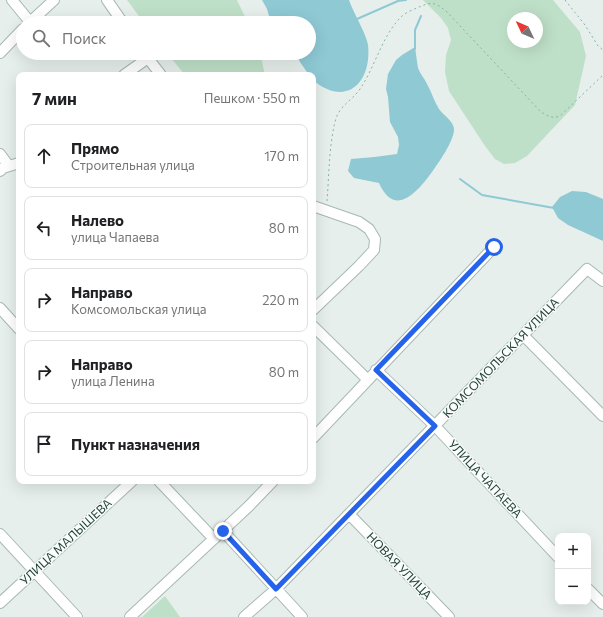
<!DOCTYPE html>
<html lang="ru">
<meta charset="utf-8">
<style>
body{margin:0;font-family:Commissioner,sans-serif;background:#f6f6f6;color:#202124}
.controls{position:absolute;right:12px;bottom:12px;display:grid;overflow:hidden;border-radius:8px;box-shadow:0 4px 16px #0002}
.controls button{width:36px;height:36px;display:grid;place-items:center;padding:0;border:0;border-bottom:1px solid #e0e0e0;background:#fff;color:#202124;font:20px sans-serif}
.compass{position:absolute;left:507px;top:12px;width:36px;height:36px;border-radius:50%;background:#fff;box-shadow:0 4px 16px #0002;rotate:314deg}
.stop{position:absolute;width:12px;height:12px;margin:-9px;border:3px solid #2563eb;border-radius:50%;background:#fff}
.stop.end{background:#2563eb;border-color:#fff;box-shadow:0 1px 4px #0008}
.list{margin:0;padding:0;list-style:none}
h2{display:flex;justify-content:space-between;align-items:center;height:52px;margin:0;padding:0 16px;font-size:17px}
h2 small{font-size:13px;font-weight:400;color:#757577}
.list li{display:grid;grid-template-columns:26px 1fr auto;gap:12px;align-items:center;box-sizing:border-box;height:64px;margin:0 8px 8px;padding:0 8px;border:1px solid #e0e0e0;border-radius:8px}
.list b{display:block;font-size:15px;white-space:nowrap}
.list p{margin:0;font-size:13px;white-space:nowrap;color:#757577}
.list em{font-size:13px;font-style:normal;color:#757577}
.icon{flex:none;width:22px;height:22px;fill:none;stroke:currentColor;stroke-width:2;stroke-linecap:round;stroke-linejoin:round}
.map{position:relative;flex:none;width:603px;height:617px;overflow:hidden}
.search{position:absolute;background:#fff;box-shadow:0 4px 16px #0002;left:16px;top:16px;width:300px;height:44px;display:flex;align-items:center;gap:10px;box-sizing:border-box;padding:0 14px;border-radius:22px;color:#757577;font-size:15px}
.panel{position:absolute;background:#fff;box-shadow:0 4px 16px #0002;left:16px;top:72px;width:300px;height:412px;border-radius:8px}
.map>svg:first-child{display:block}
</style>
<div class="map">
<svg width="603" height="617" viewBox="0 0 603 617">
<rect width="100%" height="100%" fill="#e6efeb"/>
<path fill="#bfe0c8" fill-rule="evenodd" d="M127,0H237L248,23H144Z
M423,0H553L580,32L586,56L575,105L527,156L515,163L504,164L495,159L485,146L449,91L445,72L446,55L451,40L448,28L441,18ZM513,18H537V42H513Z
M167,53H260L265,75H185Z
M165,596L180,617H142Z"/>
<path fill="#8ec9d4" d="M262,0H349C353,12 367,35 368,45C372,83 346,108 313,80V75H309L300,62L296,53H309V23H271L267,9Z
M415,47C416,54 417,62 418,68C420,74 425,79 427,84C432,93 434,101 439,109C444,116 455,122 454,131C452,144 439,162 432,172C418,191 395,219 379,183L354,178L348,171L351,159C367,158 382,156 397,154L399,145L398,137L390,122L388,97L386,89L388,74L396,60L402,55Z
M572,191L586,192L603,199V241L568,225L558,218L552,207L560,197Z"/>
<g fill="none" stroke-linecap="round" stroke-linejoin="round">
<path stroke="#8ec9d4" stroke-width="2" d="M357,19L398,1L406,0
M415,49V30L421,16
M460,179L482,195L554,208"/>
<g stroke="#a8b8b2" stroke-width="12">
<path id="minor" d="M12,0L30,22
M107,0L123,23
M29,23L54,0
M0,53L23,29
M144,53L161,75
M124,75L148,58
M0,154L9,166
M0,171L3,168L19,163
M313,206L359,222L369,229L375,239L374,250L359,266L313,310
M0,308L19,329
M313,326L367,379
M523,335L603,416
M376,370L435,426L558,557
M313,438L494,247
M159,481L214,539
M349,514L449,617
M223,531L302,617
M0,534L77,617
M588,589L603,604
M0,603L132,481
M130,617L249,506L273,481
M244,617L276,589L587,269L603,281"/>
</g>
<path stroke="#86b3a5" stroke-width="1" stroke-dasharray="2 3" stroke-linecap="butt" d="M565,0L585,25L598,46L603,50
M327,201C329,176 329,146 335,122C339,105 352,101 360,89C375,67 382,36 401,17C405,13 412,10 417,8C432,1 435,2 447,12L540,111C547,116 552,119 560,116L603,75"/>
<use href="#minor" stroke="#fff" stroke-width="10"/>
</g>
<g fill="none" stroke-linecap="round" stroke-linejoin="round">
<path stroke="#2563eb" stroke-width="5" d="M223,531L276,589L435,426L376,370L494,247"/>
</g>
<g text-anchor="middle" stroke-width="3" stroke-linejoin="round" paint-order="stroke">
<g font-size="12" fill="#24423a" stroke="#f7fbf9">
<text transform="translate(501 358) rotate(-46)" y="4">КОМСОМОЛЬСКАЯ УЛИЦА</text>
<text transform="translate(485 479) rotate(47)" y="4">УЛИЦА ЧАПАЕВА</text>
<text transform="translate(66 542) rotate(-43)" y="4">УЛИЦА МАЛЫШЕВА</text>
<text transform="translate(399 566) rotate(46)" y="4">НОВАЯ УЛИЦА</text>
</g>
</g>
</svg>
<div class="controls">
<button>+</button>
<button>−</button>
</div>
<svg class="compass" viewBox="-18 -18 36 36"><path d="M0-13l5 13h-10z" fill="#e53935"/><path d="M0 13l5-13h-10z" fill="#757577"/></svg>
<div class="stop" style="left:494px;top:247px"></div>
<div class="stop end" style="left:223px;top:531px"></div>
<div class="search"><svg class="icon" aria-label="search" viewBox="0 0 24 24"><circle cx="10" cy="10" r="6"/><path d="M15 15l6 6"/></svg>Поиск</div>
<section class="panel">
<h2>7 мин<small>Пешком · 550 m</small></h2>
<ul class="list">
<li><svg class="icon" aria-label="ahead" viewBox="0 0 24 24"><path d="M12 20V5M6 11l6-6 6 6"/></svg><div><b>Прямо</b><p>Строительная улица</p></div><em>170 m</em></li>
<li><svg class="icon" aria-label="left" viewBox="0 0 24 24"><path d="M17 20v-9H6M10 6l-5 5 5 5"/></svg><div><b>Налево</b><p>улица Чапаева</p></div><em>80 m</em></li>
<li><svg class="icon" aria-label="right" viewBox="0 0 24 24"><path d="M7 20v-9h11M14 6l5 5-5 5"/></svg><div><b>Направо</b><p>Комсомольская улица</p></div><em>220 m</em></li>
<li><svg class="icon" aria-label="right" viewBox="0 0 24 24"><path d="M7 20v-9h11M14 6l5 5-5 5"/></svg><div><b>Направо</b><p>улица Ленина</p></div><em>80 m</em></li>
<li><svg class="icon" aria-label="arrive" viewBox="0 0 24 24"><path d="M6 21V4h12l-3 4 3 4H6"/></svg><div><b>Пункт назначения</b></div></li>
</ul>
</section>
</div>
